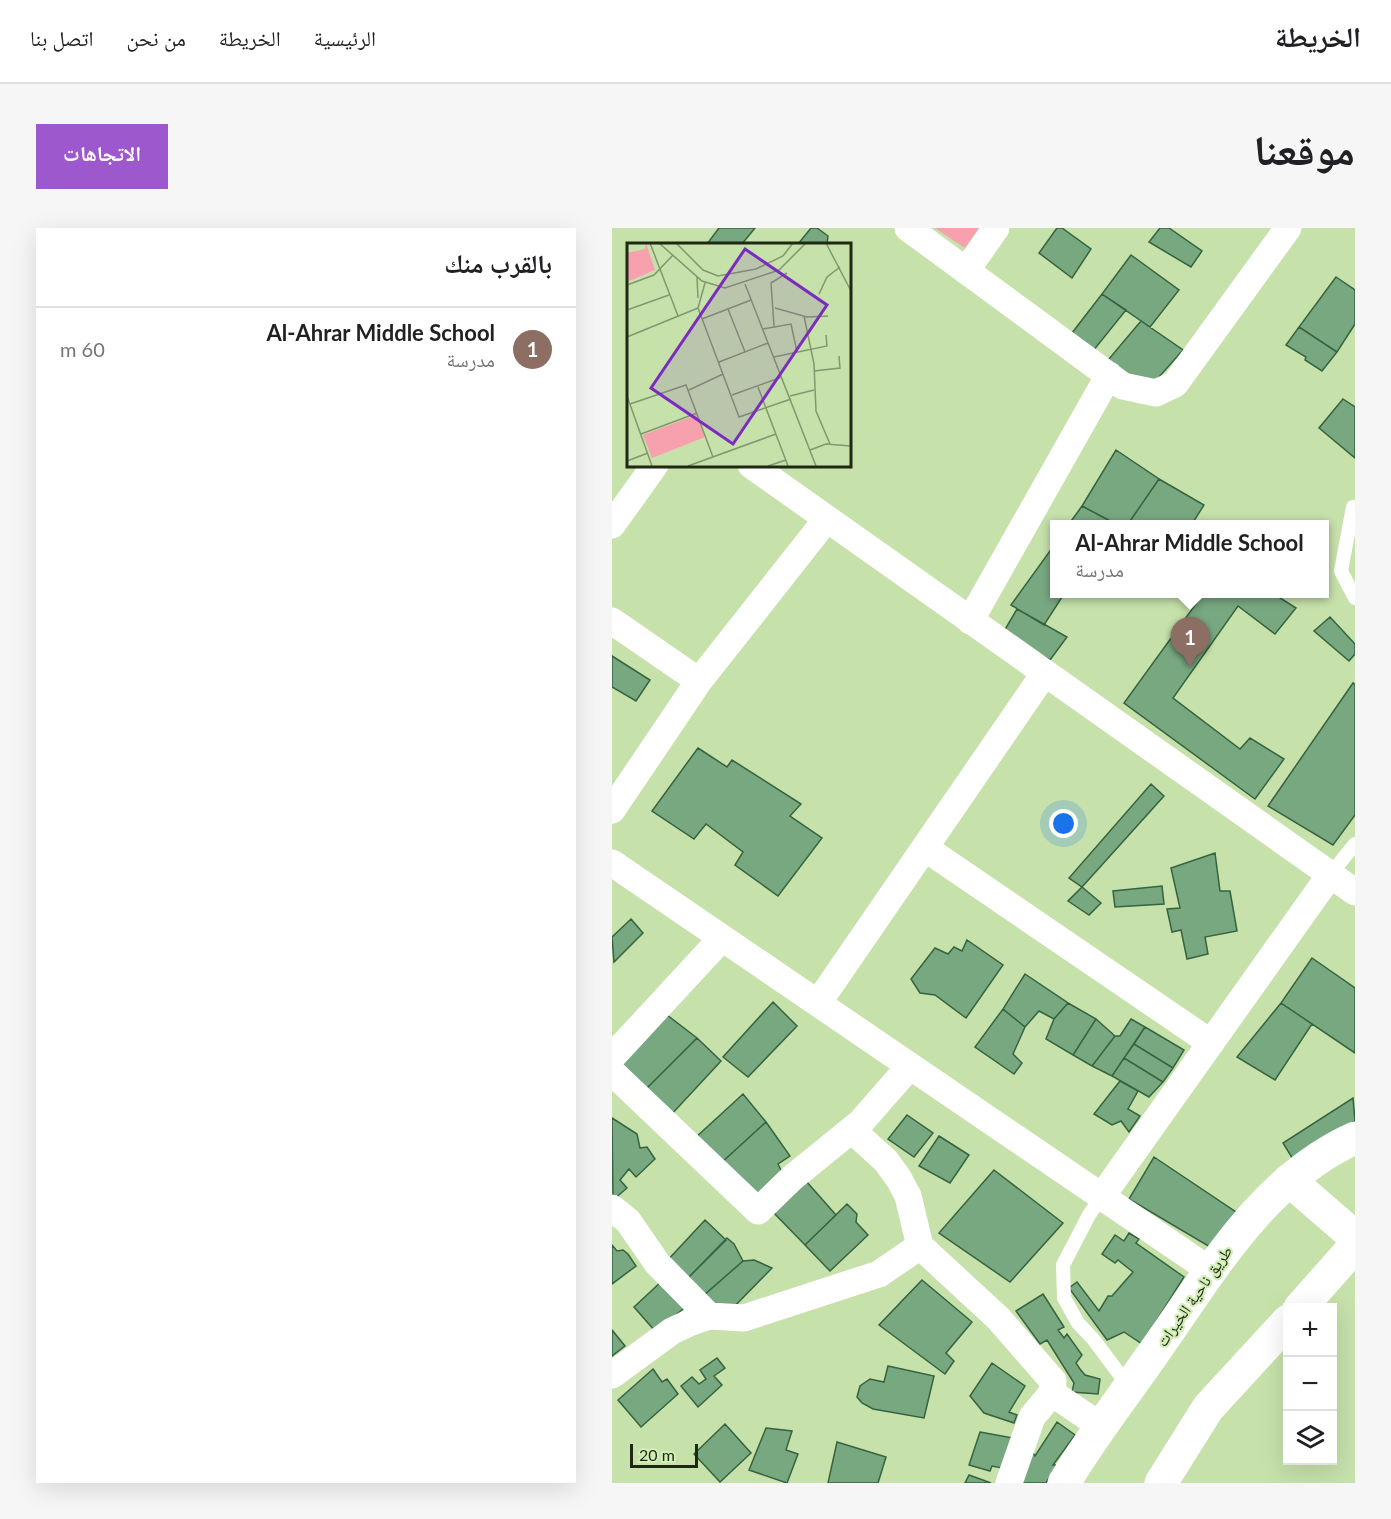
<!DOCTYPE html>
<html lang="ar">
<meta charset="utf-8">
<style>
body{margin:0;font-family:Lato,"Noto Naskh Arabic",sans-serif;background:#f6f6f6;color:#202124;direction:rtl}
.controls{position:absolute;right:18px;bottom:18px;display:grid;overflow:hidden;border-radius:0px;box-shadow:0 6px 24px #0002}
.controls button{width:54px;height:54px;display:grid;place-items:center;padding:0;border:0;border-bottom:2px solid #e0e0e0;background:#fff;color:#202124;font:30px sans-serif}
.scale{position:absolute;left:18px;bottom:15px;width:68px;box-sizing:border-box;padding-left:6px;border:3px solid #1e2813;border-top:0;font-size:16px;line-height:21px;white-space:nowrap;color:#1e2813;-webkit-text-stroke:4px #d3eeb7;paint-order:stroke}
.you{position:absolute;left:452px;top:596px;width:21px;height:21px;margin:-15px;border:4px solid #fff;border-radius:50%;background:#1a73e8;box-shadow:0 0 0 9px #1a73e833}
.badge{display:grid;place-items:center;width:39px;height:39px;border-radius:50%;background:#9d58cd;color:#fff;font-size:20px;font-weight:700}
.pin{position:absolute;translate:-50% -50px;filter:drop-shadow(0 2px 3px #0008)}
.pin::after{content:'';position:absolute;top:32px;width:21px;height:18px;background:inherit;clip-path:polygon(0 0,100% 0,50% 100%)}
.popup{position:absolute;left:438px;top:292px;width:279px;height:78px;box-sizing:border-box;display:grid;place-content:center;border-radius:0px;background:#fff;filter:drop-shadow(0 2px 4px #0005);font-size:20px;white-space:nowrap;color:#757577}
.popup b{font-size:22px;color:#202124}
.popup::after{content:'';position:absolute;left:50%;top:100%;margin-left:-12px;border:12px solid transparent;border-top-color:#fff}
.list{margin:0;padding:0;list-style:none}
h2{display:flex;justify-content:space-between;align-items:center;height:78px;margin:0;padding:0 24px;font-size:26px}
h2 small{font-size:20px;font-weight:400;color:#757577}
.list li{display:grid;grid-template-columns:39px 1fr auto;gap:18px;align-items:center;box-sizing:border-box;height:84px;padding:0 24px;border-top:2px solid #e0e0e0}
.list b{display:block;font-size:22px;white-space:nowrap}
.list p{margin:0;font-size:20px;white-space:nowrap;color:#757577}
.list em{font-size:20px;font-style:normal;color:#757577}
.icon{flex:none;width:33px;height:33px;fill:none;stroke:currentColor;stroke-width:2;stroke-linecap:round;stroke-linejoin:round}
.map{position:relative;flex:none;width:743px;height:1255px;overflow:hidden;direction:ltr;border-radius:0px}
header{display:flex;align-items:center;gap:36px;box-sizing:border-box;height:84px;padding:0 30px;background:#fff;border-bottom:2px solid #e0e0e0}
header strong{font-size:28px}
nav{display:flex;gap:33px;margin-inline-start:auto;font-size:21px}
.intro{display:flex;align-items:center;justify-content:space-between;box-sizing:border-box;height:144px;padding:0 36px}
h1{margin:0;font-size:42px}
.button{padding:15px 27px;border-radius:0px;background:#9d58cd;color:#fff;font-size:21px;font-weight:700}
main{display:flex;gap:36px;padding:0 36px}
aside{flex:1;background:#fff;border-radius:0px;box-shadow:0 6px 24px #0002}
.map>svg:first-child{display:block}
</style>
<header>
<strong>الخريطة</strong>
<nav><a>الرئيسية</a><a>الخريطة</a><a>من نحن</a><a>اتصل بنا</a></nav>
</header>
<div class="intro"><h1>موقعنا</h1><a class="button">الاتجاهات</a></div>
<main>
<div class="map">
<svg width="743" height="1255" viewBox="0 0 743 1255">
<rect width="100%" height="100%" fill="#c6e1aa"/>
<path fill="#f7a0ae" d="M323,0H367L353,20Z"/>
<path fill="#78a880" stroke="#35633e" stroke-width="1.5" d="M107,0H143L130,16H95Z
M199,0H205L216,8L215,16H186Z
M445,0H450L479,21L460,50L427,25Z
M548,0H557L590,23L579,39L537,14Z
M519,27L567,62L538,99L490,66Z
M724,49L743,62V96L725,124L687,99Z
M490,66L514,82L481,123L460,105Z
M529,93L571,122L539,158H533L496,132Z
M687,99L725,124L710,143L693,132L694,129L674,117Z
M731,171L743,179V230L707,200Z
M504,222L547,251L516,296H504L470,278Z
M547,251L592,277L580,296L557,294L555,296H516Z
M470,278L498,293L496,296H457Z
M443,316V366H452L432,397L399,377Z
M591,366H662L684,380L663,406L626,378L561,470L628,521L638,510L672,531L643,571L512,475Z
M405,381L455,409L438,432L391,405Z
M718,389L743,416V426L737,433L702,403Z
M0,428L38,452L24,473L0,459Z
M741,455L743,456V587L721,617L656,578Z
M86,520L115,539L120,532L189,576L178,588L210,610L166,668L123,637L131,624L94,596L82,611L40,583Z
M539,556L552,568L470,659L457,650Z
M603,625L608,663H618L625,703L593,709L596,726L575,731L569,702L560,704L555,681L568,680L559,640Z
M550,658L552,676L503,679L501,663Z
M470,659L489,675L477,687L456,673Z
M19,691L31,705L2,734L0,709Z
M355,712L391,737L354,790L323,767L308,765L299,751L323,720L336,726L342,719L350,723Z
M700,730L743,760V825L669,775Z
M413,746L456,775L442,791L427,783L413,799L391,781Z
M161,774L185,798L136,849L111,829Z
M456,775L484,791L461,827L434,811L442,791Z
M669,775L700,796L663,852L625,829Z
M391,781L413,799L401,826L410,835L402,846L363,819Z
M55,787L85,810L35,860L6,835Z
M484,791L503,808L480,838L461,827Z
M519,791L533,799L500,848L480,838L503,808H508Z
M533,799L572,822L561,840L522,816Z
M85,810L109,833L59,887L35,860Z
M522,816L561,840L551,854L512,830Z
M512,830L551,854L537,869L500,848Z
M508,853L526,863L516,881L528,888L517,904L509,893L500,897L482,886Z
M131,866L154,894L108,936L82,911Z
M741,870L743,893L682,933L671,915Z
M295,887L321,905L302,929L276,911Z
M0,890L25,906L28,920L35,919L43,931L24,949L17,941L8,952L15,960L1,972Z
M154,894L178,928L166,936L171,946L142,971L108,936Z
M327,908L357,927L338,955L307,938Z
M542,929L624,984L598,1019L517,971Z
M382,942L451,995L398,1054L327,1005Z
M194,953L224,987L193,1017L161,984Z
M235,976L245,986L244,994L256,1007L218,1043L193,1017Z
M93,992L114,1012L74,1052L53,1035Z
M517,1005L527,1011L524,1015L572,1049L530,1116L512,1104L495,1112L457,1060L465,1054L487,1083L496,1068H500L521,1044L506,1032L503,1035L490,1026L503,1007L512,1013Z
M115,1010L122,1016L131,1033L91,1068L74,1052Z
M0,1017L5,1023L11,1022L16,1026L24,1038L0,1056Z
M142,1032L160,1040L114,1087L91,1068L131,1033Z
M51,1052L75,1078L43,1103L22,1079Z
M310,1052L360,1094L334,1125L342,1133L333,1146L267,1097Z
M431,1066L452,1099L446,1102L452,1110L455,1106L470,1127L464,1135L468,1141L473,1147L488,1151L486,1166L460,1164L462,1155L435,1112L428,1116L404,1083Z
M0,1102L13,1118L0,1128Z
M105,1130L113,1140L102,1148L110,1157L86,1179L69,1158L80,1149L87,1156L94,1151L88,1142Z
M380,1135L413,1158L397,1184L405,1187L402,1195L372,1185L358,1168Z
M276,1138L322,1148L312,1190L261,1181L250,1175L245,1169L248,1158L258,1151L272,1154Z
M41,1141L50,1154L55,1151L66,1166L29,1199L6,1172Z
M445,1194L463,1207L441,1237H445L434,1255H410L418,1221L423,1228Z
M113,1196L139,1225L108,1254L82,1226Z
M154,1200L180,1203L174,1222L186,1226L175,1255L137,1242Z
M368,1204L401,1210L390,1240L380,1238L378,1243L357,1237Z
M225,1214L274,1229L266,1255H216Z
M357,1247L379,1255H353Z"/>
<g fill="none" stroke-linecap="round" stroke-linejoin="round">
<path stroke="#fff" stroke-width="14" d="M741,279L729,343L743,370
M718,647L743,616
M490,968L477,987L451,1037L452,1070L466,1095L482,1112L517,1159"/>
<path stroke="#fff" stroke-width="27" d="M296,0L511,158L544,165L563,156L676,0
M354,43L384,0
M139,237L743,664
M0,297L43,237
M0,393L87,453
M358,393L497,147
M0,582L87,453L214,292
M313,620L599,815
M0,635L599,1043
M206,775L432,446
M0,829L110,710
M0,844L146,983L180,950L249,894L298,838
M240,902L274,933L287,951L296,968L308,1018L386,1090L441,1153L440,1165L420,1189L397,1255
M490,968L718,647
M0,980L16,993L45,1035L97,1088
M0,1147L60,1103L77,1095L97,1088L132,1090L267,1046L308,1018
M440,1165L490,1199"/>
<path stroke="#fff" stroke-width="33" d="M677,952L743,1009
M688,1080L743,1018
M452,1255C478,1211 511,1169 540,1127C597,1047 649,952 743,910
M549,1255L596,1180L676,1093"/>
</g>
<g text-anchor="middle" stroke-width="4.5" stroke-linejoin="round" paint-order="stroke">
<g font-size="16" fill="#1e2813" stroke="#d3eeb7">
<text transform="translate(582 1068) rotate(-55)" y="6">طريق ناحية الخيرات</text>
</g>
</g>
<g transform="translate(15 15)">
<rect width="224" height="224" fill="#c6e1aa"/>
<path d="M19,0L28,27L0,39V10L18,6ZM69,172L78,194L25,215L16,192Z" fill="#f7a0ae"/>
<path fill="none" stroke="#83976e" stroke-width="1.5" d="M23,0L51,73M32,0L75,38L98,45L152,27L179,0M49,0L76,27L91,33L129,26L156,13L166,0M199,0L224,48M70,34L71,55M78,40L71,65L112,174L164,156M118,41L189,223M0,42L27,32L46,12M192,51L200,34L213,24M148,65L180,74L201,73M101,66L118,109M0,67L42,52M177,73L187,121L189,168L203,201M75,76L124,57M147,83L144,40L160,30M136,86L164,81L170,109M0,94L71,65M147,114L200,103L199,92M92,119L141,100M187,128L213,125L212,113M131,144L161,223M62,147L96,131M105,152L155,134M0,153L25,223M163,153L187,147M3,161L59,142L86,214M14,191L70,170M183,207L199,201L224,203M0,218L21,210M61,223L149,191M141,223L159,217"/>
<path fill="#7b2cbf" fill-opacity="0.15" stroke="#7b2cbf" stroke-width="3" d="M118,6L200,62L106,201L24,145Z"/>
<rect width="224" height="224" fill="none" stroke="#1e2813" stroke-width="3"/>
</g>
</svg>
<div class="controls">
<button>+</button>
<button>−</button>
<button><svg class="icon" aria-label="layers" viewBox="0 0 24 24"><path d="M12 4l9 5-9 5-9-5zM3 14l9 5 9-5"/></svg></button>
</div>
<div class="scale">20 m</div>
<div class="you"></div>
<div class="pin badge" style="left:578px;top:439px;background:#8d6e63">1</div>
<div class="popup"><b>Al-Ahrar Middle School</b>مدرسة</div>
</div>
<aside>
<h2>بالقرب منك<small></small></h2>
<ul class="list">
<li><span class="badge" style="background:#8d6e63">1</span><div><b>Al-Ahrar Middle School</b><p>مدرسة</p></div><em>60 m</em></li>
</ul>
</aside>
</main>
